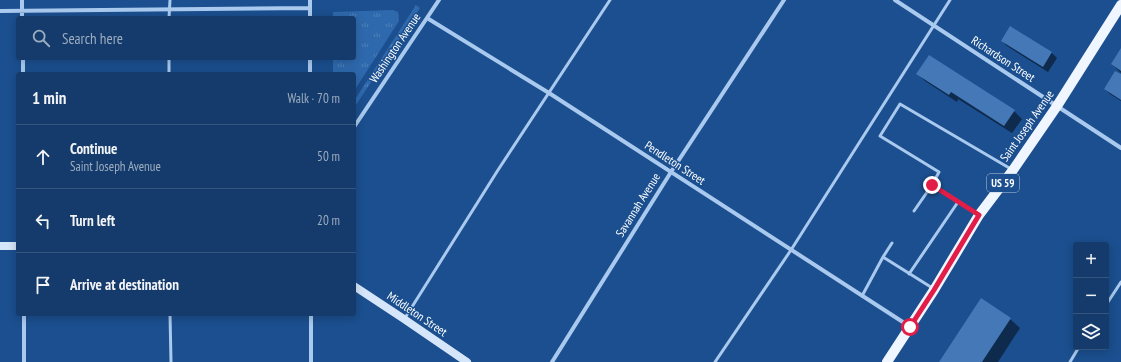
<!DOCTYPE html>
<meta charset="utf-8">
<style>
body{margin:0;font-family:"PT Sans Narrow",sans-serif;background:#214673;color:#f1f3f6}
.controls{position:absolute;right:12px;bottom:12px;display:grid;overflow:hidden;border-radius:4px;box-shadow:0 2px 10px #0003}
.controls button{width:36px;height:36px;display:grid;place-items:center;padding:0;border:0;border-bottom:1px solid #33557e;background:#143b6b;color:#f1f3f6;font:20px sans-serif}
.stop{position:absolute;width:12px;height:12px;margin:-9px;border:3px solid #e11d48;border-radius:50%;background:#fff}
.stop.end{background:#e11d48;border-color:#fff;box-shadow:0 1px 4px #0008}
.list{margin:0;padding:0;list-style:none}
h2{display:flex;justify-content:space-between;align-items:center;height:52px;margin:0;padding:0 16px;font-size:17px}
h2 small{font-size:13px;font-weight:400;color:#9dadc1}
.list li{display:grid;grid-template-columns:26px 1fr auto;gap:12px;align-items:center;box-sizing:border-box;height:64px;padding:0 16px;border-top:1px solid #33557e}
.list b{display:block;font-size:15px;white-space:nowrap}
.list p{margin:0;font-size:13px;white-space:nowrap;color:#9dadc1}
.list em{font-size:13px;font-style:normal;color:#9dadc1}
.icon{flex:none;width:22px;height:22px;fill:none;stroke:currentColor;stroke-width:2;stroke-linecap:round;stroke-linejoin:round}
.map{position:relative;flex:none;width:1121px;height:362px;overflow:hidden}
.search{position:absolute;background:#143b6b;box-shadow:0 2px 10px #0003;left:16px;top:16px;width:340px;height:44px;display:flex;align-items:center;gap:10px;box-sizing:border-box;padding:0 14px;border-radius:4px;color:#9dadc1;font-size:15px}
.panel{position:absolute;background:#143b6b;box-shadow:0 2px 10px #0003;left:16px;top:72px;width:340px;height:244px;border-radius:4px}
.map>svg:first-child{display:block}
</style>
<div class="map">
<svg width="1121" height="362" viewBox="0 0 1121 362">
<defs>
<pattern id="grass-tufts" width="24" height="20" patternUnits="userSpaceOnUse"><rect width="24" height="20" fill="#2e69ad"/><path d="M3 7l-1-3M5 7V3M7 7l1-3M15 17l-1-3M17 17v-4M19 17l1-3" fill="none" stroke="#4d80b9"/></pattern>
</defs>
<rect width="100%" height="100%" fill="#1b4f8f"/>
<path fill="url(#grass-tufts)" d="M416,5L420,8L354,108V101Z
M393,10L398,12L399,21L354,91V74H333V58H354V18H333V12Z"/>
<path fill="#0007" d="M1011,27L1052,53L1057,58L1048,72L1007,46L1002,41Z
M1121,50V73L1112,64Z
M918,74L1014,111L1022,119L1012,133L958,99L957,102L925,81Z
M1121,75V101L1110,94L1105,89Z
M1010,319L1020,328L998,362H940Z"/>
<path fill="#4478b7" d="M1010,26L1052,52L1043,67L1001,41Z
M1121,48V71L1111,64Z
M929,55L1015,110L1004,126L951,92L949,95L916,74Z
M1115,71L1121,74V100L1104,89Z
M981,298L1011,318L982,362H939Z"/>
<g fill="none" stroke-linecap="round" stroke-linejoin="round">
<path stroke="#a9c9ee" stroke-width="3" d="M169,18L170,0
M169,74V58
M932,185L939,172L880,136L900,104L1011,169
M914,211L932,185L977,214
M892,243L883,257L934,289
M909,274L958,202
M862,296L883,257
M1106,305L1121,282
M170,314L171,362
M405,318L498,170L610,0
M715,362L791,250L950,0
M1070,362L1079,347"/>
<path stroke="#a9c9ee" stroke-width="4" d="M22,0V18
M895,0L1121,148
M0,11L310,8
M310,18V0
M427,18L549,93L909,326
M23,58V74
M310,58V74
M354,127L439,0
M24,314V362
M311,314V362
M552,362L671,172L784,0"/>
<path stroke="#d6e6fa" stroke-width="8" d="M0,246H18
M354,286L404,319L467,362"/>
<path stroke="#f0f6ff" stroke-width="10" d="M887,362L934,290L979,215L1013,170L1057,106L1121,5"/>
</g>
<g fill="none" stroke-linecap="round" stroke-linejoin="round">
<path stroke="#e11d48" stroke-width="5" d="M910,327L934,290L979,215L932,185"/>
</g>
<g text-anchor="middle" stroke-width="3" stroke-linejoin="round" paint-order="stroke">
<rect fill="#1b4f8f" stroke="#bbcadd" stroke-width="1" x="987" y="174" width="32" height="18" rx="3"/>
<g font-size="11" font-weight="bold" fill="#fff">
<text x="1003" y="187">US 59</text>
</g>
<g font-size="12" fill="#fff" stroke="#1b4f8f">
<text transform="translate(395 48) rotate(-56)" y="4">Washington Avenue</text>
<text transform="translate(1003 59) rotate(33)" y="4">Richardson Street</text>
<text transform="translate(1027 126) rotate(-55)" y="4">Saint Joseph Avenue</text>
<text transform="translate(675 163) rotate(33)" y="4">Pendleton Street</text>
<text transform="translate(638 205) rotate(-58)" y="4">Savannah Avenue</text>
<text transform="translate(417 314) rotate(34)" y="4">Middleton Street</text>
</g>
</g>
</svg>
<div class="controls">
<button>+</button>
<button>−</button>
<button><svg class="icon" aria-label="layers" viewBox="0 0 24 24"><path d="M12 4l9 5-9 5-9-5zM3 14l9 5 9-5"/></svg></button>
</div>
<div class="stop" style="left:910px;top:327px"></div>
<div class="stop end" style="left:932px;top:185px"></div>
<div class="search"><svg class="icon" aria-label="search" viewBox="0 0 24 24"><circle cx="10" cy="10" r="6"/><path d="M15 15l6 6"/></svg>Search here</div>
<section class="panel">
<h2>1 min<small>Walk · 70 m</small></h2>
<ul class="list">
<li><svg class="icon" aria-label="ahead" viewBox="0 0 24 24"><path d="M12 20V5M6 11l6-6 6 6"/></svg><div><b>Continue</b><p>Saint Joseph Avenue</p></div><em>50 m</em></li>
<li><svg class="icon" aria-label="left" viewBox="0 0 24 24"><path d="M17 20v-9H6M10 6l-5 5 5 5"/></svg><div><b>Turn left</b></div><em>20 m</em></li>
<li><svg class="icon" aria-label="arrive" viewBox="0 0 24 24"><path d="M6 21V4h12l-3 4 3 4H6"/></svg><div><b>Arrive at destination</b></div></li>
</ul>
</section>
</div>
